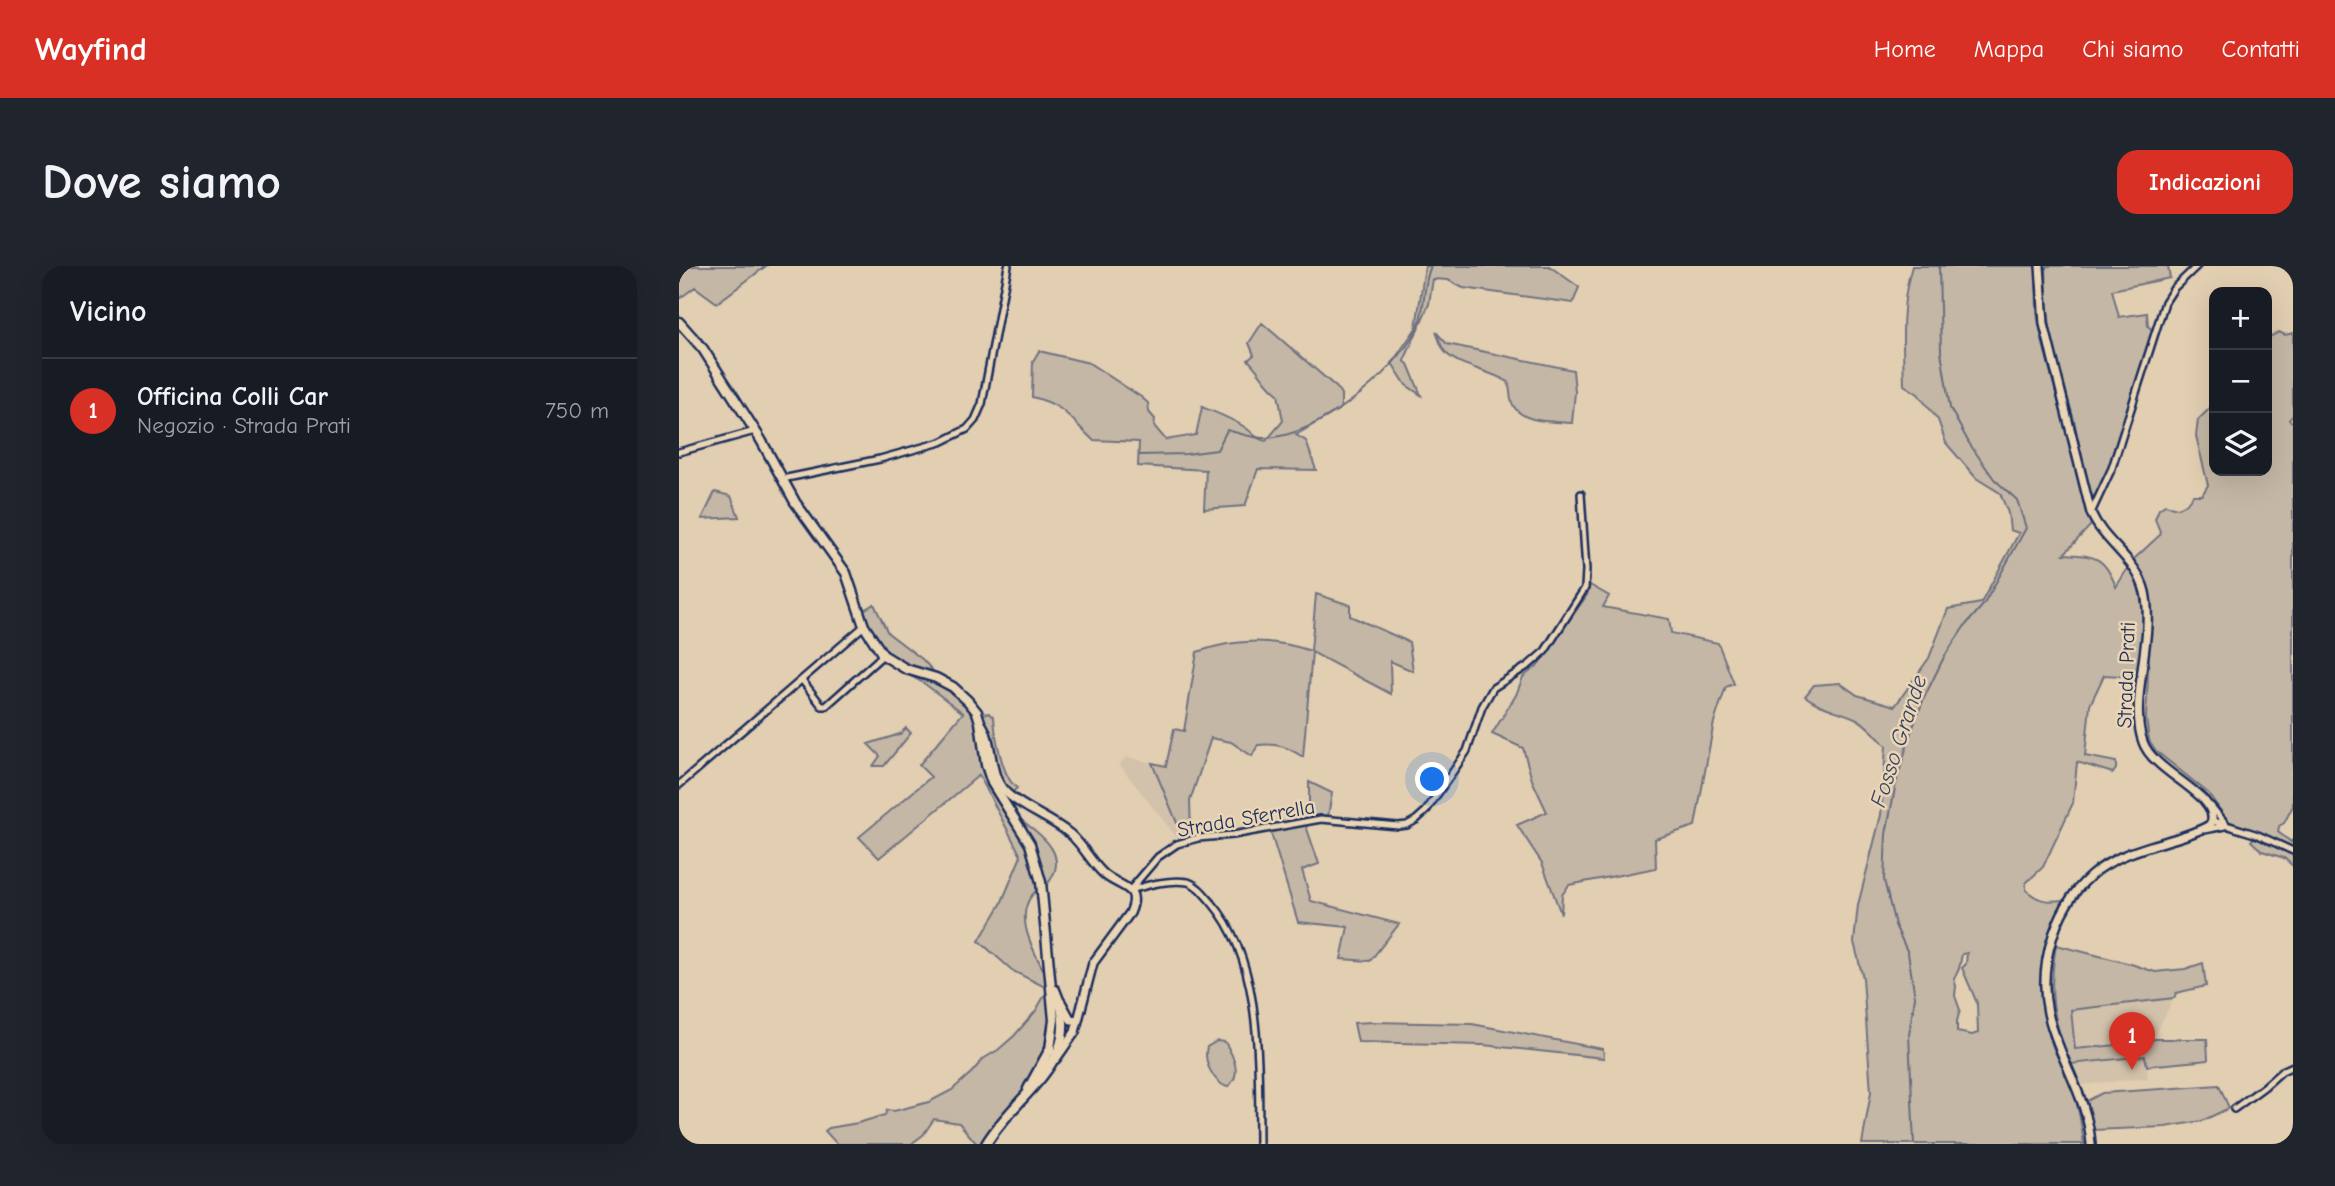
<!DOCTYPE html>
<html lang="it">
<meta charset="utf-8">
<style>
body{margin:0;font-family:"Comic Neue",sans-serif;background:#20242c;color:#f1f3f6}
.controls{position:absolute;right:21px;top:21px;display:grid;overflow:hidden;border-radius:14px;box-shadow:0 7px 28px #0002}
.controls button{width:63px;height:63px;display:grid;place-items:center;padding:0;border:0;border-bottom:2px solid #363941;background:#171b24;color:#f1f3f6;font:35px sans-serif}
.you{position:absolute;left:754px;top:514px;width:24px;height:24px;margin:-18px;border:5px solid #fff;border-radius:50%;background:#1a73e8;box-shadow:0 0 0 10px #1a73e833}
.badge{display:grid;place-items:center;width:46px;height:46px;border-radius:50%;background:#d93025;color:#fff;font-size:23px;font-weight:700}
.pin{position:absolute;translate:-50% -58px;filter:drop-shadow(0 2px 4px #0008)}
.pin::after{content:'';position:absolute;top:37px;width:24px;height:21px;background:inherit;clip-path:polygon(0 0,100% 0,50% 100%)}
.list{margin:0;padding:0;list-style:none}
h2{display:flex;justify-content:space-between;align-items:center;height:91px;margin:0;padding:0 28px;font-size:30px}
h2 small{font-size:23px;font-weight:400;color:#9ea1a6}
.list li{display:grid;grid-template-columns:46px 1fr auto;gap:21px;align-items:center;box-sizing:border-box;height:105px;padding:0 28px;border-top:2px solid #363941}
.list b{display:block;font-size:26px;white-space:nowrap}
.list p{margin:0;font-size:23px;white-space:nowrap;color:#9ea1a6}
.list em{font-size:23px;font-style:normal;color:#9ea1a6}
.icon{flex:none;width:38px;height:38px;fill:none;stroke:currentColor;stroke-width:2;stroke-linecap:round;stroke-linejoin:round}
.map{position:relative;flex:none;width:1614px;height:878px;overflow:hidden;border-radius:21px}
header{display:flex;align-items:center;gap:42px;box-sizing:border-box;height:98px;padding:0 35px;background:#d93025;color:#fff}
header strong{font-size:33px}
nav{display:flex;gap:38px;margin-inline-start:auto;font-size:24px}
.intro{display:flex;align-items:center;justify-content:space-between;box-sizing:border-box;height:168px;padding:0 42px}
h1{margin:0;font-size:49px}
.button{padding:18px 32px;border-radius:21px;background:#d93025;color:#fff;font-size:24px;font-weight:700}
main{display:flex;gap:42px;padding:0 42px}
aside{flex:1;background:#171b24;border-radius:21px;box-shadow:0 7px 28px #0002}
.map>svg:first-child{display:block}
</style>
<header>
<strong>Wayfind</strong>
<nav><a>Home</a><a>Mappa</a><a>Chi siamo</a><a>Contatti</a></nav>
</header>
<div class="intro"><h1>Dove siamo</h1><a class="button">Indicazioni</a></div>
<main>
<aside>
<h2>Vicino<small></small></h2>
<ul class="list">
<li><span class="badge">1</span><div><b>Officina Colli Car</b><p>Negozio · Strada Prati</p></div><em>750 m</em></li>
</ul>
</aside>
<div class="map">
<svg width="1614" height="878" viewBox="0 0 1614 878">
<rect width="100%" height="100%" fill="#e2ceb1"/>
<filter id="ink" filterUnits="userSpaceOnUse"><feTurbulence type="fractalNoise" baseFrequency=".0143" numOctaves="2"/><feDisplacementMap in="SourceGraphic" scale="14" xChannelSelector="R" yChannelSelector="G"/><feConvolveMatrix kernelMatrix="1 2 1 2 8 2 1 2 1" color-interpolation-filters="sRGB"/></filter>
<g filter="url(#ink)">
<path fill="#d3c2ab" d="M448,491L473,497L503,569L497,571L440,498Z
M1495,732L1473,775L1396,783L1392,744Z
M1467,790L1469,812L1402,819L1392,798Z"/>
<path fill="#c4b7a5" stroke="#707382" stroke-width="2" fill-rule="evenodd" d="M0,0H87L38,37L16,21L0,33Z
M746,0H870L900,21L894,37L784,22L769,14L754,13L750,38L725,95L729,98L742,129L727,119L713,97L737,62Z
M1233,0H1357L1358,47L1363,74L1412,259L1385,288C1415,290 1425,289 1437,321L1450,300C1469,332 1465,376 1461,411L1425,409L1411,439L1406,490L1437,496V503L1434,507L1398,496L1394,537L1364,601L1347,617V624C1359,635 1368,636 1384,634C1363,681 1356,731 1374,781C1378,793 1386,803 1390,815C1399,835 1402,856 1405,878H1183L1192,826L1184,712L1175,676L1179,639L1202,549L1207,480C1198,471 1189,459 1178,453C1161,445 1141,442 1126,430L1135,419L1161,417L1178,429L1216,440L1250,392L1269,343L1302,337L1340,267L1331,264L1329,247L1321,227L1297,212L1267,177L1259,154L1239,128L1225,119C1224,79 1221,38 1233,0ZM1288,687L1287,698L1283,702L1298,737L1299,767L1293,769L1278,766V755L1281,744L1276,730L1277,720L1275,713L1280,703L1283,688Z
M1367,0H1489L1491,12L1433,24L1440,51L1468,47L1469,60L1474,65V70L1442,170L1419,230L1414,231L1409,222L1395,154L1373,77L1368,36Z
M583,57L658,122L662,128V142L617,169L627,175L637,204L579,203L566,240L525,243L527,204L459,200L460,176L414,174C390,152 386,139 353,131L354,95L360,85L410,97L462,131L469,137L470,146L476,153L475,160L487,174L517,169L523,141C538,147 554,153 567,162C575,168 577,173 587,175L604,155L599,128C585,118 581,105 569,94L575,89L570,77Z
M757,66L768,78L894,104L896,126L893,157C874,155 844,158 834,139C830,132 832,124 829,116C811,104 780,101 767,87C762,82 760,72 757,66Z
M1600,66L1606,69L1614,67V149L1610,154L1614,156V540L1605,557L1600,560L1599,566L1612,576L1614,573V600L1605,592L1583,585L1572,575L1580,566L1549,555L1529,527L1477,485L1470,474L1467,453L1472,340L1465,309L1454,294L1482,268L1476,253L1480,243L1486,239L1499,242L1507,238L1514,229H1523L1529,219L1517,170L1519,154L1533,140V133L1535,132V205H1588V72Z
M36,226L52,230L60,251L23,253Z
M911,319L930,330L924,341L990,353L992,367L1039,377L1055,418L1047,421L1035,456L1016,560L976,573L977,602L890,619L883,629L882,648L863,597L838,559L868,546L853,514L844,482L813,468L837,429L844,411L858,400L908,329Z
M637,328L671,339V350L730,376L734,405L711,395L712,428L633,386L624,491C609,481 598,477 579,479L573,490L552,476L532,472L511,535L512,567L503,569L473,497L487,500L495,463L505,465L518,386C556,373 595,372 632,385Z
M195,338L209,367L243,393L257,408L260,417L291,443L298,460L304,505L347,579L356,604L359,623C330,647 356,687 369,713L364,720L334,705L300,675L322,638L342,590L300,509L200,592L180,571L252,511L240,499L284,447L246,418L221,404L181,358L185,344Z
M310,447L315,451C316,469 323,512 338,522L332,528C311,505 317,473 302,448Z
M227,462L232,467L205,500H194L201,490L189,478L221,468Z
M630,516L653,527L649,550L630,551Z
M342,554C365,570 393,592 366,621C362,597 355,575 342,554Z
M626,557L640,598L623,604L632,635L720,658L691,695L662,693L669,661L619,656L591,564Z
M1377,679L1452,698L1476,706L1506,703L1524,697L1527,720L1497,727L1495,732L1392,744L1396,783L1471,776L1475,773H1528L1529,794L1468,800L1466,790L1392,798C1373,754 1369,726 1377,679Z
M370,722C370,735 372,748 371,761C367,806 329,844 303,878H298L280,857L255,853L244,869L232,878H158L146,865L150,862L179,857L206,849L208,844L215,845L250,836L273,824L293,806L304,793L319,784L335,770L356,746Z
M693,756L793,758L924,783L925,792L804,779L679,776L675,757Z
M538,775L546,776C555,791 564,810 548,821C534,816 524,795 528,781Z
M1540,819L1550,842L1523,855L1486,861L1414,864L1408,835L1423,827Z"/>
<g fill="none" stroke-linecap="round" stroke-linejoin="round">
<path stroke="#6a6d7f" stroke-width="2" d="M460,189L507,188L538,184L548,164C559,167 573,172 585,172C637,172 715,109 738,63C747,44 743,19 752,0
M1235,878L1230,769L1236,731L1229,687L1216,659L1205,614L1207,568L1217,517L1231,469L1245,432L1265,391L1285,361L1305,338L1347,262L1338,234L1315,213L1290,177L1271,142L1262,86L1260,0"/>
<g stroke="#1b2f5e" stroke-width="10">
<path id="minor" d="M0,186L76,165
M103,213L201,193L262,176L288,163L296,154L303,138L329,0
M1412,247L1433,202L1486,36L1495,22L1518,0
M123,414L143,440H147L204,389
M0,519L185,360
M1532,540L1547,558
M1534,555L1579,569L1614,585
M1525,564L1546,560
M451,624L479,591L498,578L519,572L554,569L642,553L719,560L728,559L737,554L747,545L788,485L803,441L814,422L850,399L866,385L906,322L907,304L902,228
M451,624C469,619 490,613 509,616C519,619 526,629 533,637C585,697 579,803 580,878
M1555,843L1585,821L1603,805L1614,800"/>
</g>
<g stroke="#1b2f5e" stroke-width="12">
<path id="tertiary" d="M1361,0L1365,58L1412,247C1425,277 1458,293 1466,326C1476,372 1449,436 1464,476C1475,508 1543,529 1532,558C1522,565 1510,568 1498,572C1472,580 1442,587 1419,604C1378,634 1358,697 1369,747C1379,792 1409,831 1412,878
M302,457C317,479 307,512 331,530C350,545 373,553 391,568C405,580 412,597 426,609C442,622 463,620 451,647L414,697L396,766L377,793
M382,736L392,754H398"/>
</g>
<g stroke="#1b2f5e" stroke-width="13">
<path id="secondary" d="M0,56L24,83L82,174L116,236L167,307L185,360L204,389L227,403L257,412L274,421L289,435L298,446L301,456L307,499L313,517L351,578L362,616L375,754L371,783L349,823
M307,878C339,824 408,795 376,724"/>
</g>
<use href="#minor" stroke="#ead5b4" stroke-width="5"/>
<use href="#tertiary" stroke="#ead5b4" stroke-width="7"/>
<use href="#secondary" stroke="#ead5b4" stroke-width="8"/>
</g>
</g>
<g text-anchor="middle" stroke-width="5" stroke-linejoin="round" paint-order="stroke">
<g font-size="21" fill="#1b2f5e" stroke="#ead5b4">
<text transform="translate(1447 409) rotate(-88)" y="7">Strada Prati</text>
<text transform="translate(567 552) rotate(-10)" y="7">Strada Sferrella</text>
</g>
<g font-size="23" font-style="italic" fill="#354469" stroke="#ead5b4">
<text transform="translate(1219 475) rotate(-72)" y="8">Fosso Grande</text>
</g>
</g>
</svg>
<div class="controls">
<button>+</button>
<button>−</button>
<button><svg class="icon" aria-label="layers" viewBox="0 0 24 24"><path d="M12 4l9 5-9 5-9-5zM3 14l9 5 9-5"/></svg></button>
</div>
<div class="you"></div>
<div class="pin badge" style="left:1453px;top:804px">1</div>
</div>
</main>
